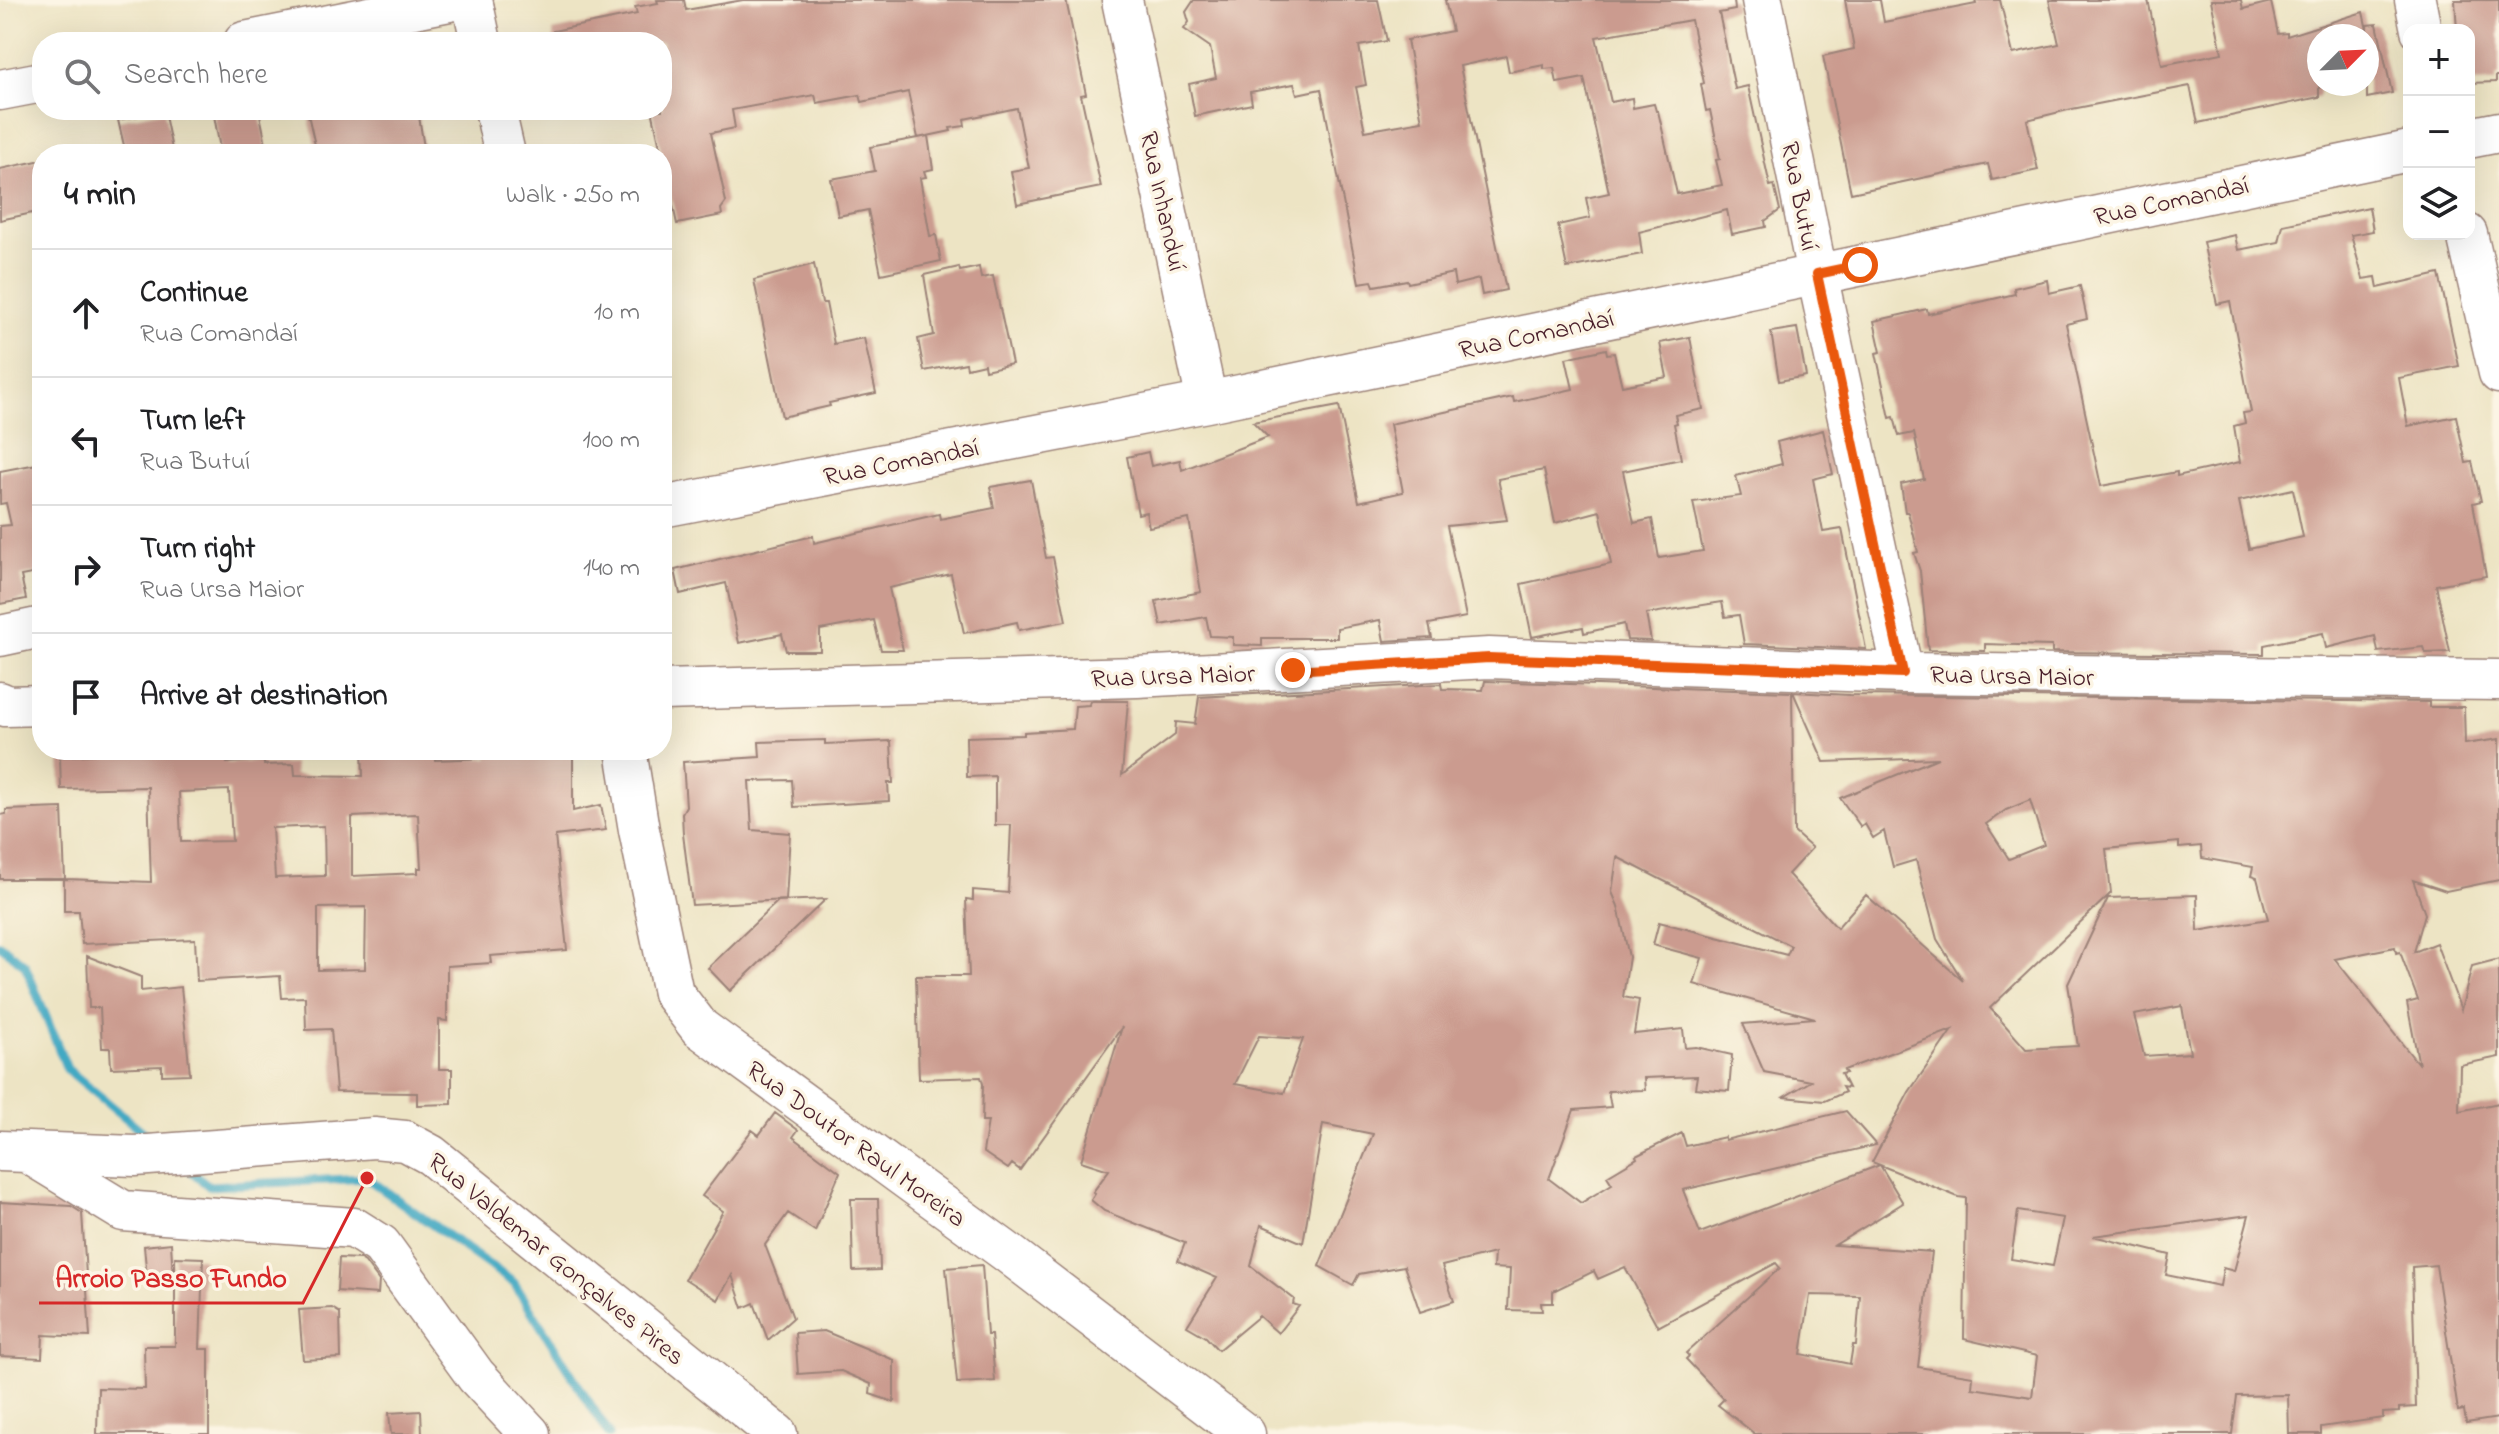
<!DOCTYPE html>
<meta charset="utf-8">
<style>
body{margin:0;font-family:"Indie Flower",sans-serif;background:#f2f2f2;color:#202124}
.controls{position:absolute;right:24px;top:24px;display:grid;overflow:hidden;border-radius:16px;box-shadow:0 8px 32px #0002}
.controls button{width:72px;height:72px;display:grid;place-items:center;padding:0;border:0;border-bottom:2px solid #e0e0e0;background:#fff;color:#202124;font:40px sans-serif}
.compass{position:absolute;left:2307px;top:24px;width:72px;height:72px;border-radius:50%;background:#fff;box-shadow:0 8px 32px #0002;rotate:66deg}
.stop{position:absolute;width:24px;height:24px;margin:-18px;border:6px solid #ea580c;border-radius:50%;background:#fff}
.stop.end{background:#ea580c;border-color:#fff;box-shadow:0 2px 8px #0008}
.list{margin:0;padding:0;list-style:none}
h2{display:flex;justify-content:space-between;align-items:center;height:104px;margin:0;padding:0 32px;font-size:34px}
h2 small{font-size:26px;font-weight:400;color:#757577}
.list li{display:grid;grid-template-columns:52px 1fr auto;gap:24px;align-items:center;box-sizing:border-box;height:128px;padding:0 32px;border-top:2px solid #e0e0e0}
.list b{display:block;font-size:30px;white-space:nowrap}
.list p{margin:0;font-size:26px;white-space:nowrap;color:#757577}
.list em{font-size:26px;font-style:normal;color:#757577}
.icon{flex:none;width:44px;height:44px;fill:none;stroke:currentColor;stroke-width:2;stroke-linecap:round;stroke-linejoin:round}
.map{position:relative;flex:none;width:2499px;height:1434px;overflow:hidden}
.search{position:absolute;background:#fff;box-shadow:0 8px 32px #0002;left:32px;top:32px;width:640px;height:88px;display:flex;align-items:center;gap:20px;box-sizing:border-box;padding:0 28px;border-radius:32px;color:#757577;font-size:30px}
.panel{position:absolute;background:#fff;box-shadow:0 8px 32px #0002;left:32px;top:144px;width:640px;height:616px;border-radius:32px}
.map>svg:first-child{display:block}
</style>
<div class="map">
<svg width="2499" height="1434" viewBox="0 0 2499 1434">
<rect width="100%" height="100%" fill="#fcf5e5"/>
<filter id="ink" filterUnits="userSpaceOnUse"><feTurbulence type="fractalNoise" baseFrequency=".0125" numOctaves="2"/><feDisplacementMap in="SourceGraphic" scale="16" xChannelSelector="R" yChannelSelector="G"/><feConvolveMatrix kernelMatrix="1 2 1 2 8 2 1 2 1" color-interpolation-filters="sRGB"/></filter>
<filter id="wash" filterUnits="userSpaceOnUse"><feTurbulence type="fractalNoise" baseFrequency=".006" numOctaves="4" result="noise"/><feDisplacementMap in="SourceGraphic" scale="32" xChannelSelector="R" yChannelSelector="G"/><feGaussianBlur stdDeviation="1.8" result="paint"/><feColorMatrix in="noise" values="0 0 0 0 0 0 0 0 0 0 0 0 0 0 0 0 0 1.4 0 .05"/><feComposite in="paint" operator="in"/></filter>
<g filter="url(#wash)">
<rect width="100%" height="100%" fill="#ede4c4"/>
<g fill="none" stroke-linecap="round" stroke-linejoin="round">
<path stroke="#43a9c3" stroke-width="9" d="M0,945L25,965L67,1069L155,1142
M182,1164L209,1186L367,1178L514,1283L609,1434"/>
</g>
<g id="blocks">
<path fill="#cb9b8f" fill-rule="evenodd" d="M657,0H684L686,10L743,0H1066L1086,94L1081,95L1101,187L1017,204L1011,171L1029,168L1017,108L964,119L965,126L950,128L951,131L918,138L908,92L862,102L860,95L817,103L815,95L732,110L735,128L711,133L726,202L721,209L722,215L677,224L652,110H662V42H554L553,31L637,14L635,7L658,3Z
M1194,0H1378L1387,41L1359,46L1366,85L1356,87L1365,131L1422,121L1407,40L1452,31L1445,0H1734L1735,10L1719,13L1735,89L1748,86L1770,186L1774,185L1780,210L1765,221L1766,227L1732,234L1727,210L1639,232L1642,254L1567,268L1558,225L1590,218L1586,198L1609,193L1584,78L1557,83L1554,68L1544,69V65L1509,72L1506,56L1460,66L1506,290L1482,295L1479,279L1455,285L1453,273L1408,283L1407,280L1374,286L1372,281L1359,283L1321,89L1297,94L1294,84L1250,92L1252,104L1195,116L1189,84L1216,78L1210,47L1184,29L1189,22L1186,12ZM1691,20L1704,83L1701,84L1706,111L1710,110L1720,159L1716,160L1722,185L1677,194L1658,111H1656L1654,104L1633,108L1632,98L1611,102L1596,37Z
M1845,0H1880L1884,22L1976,4L1975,0H2000L2013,54L2059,44L2049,0H2148L2162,65L2222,53L2211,0H2241L2243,9L2271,2L2278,34L2287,33V36L2363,12L2367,30V25L2377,24L2392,93L2367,98V36H2319V97L2198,123L2190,86L2072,109L2027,120L2038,170L1992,180L1988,164L1851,193L1823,56L1854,49Z
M2455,0H2499V76H2496V82L2469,83V30H2457Z
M213,110H259L268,154H221Z
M307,110H418L425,154H317Z
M164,111L173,154H126L118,120Z
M928,136L933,169L924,171L926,177L920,178L930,236L936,235L941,261L881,274L868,210L838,216L831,179L875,171L870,147Z
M42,160V211L0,220V169Z
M2369,207L2373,231L2351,235L2363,279L2376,277L2378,288L2439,274L2459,366L2399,378L2408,426L2456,416L2466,463L2472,462L2481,501L2473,503L2486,576L2436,585L2450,652L2425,653L2423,647L2378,652L2375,636L2326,648L2323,633L2264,645V654L2052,652V646L1985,644V651L1928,650L1920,571L1914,553L1918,552L1908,512H1905L1901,484L1924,479L1914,433L1899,436L1894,417L1890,418L1876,353L1881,352L1874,321L1927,309L1928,314L2015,294L2014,288L2047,280L2049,293L2080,286L2087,319L2066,324L2101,486L2177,472V476L2240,462L2234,426L2245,423L2243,413L2251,412L2230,301L2217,304L2203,242L2235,235L2238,250L2279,242L2283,225ZM2293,489L2303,537L2249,549L2239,501Z
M814,264L822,303H826L834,344L864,338L876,393L829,403L830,406L782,417L754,280Z
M959,267L960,271L979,267L981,278L993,276L1012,364L985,370L984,364L967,368L966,363L924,371L918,339L934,335L924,275Z
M1797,328L1806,376L1779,381L1771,332Z
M1690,337L1703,409L1675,415L1677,423L1674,424L1681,459L1623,471L1634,523L1652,519L1659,558L1703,551L1693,502L1741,496L1736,476L1782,464L1777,442L1823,430L1833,474L1813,479L1823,532L1842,529L1866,649L1744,644L1739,615L1725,617L1722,602L1646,614L1651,641L1627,640L1624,624L1584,633L1583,627L1532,637L1521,584L1611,564L1600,511L1555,523L1544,470L1498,479L1507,520L1447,526L1466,617L1429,624L1432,638L1384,641L1380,620L1337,628V638H1262V646L1233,645V637L1210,636L1206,617L1161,625L1156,601L1201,592L1189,519L1149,527L1146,512L1138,514L1127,457L1148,452L1151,466L1180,460L1182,470L1268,437L1253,422L1339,406L1359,502L1403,492L1390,424L1513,397L1514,402L1573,389L1566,358L1606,349L1607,354L1614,353L1622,386L1667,377L1660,343Z
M42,463V572L21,576L26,599L0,604V526L11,525L6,503L0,504V471Z
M1031,480L1046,558L1053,557L1066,621L1019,630L1017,622L964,633L951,574L889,588L903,650H881L874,620L820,630V651H786L782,634L739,643L726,583L680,594L675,570L813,536L814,543L939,514L940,519L994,508L990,487Z
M1485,681L1792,692L1794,832L1812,848L1788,874L1837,928L1866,895L1963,981L1937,939L1916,860L1893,867L1884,831L1873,838L1865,824L1861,827L1840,798L1938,758L1824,762L1793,692L1849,695L2429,702V707H2464L2465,744L2499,739V880L2446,891L2413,880L2425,914L2414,952L2436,943L2461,1010L2472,966L2499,959V1057L2460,1065L2459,1111L2499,1103V1418L2466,1423L2464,1410L2458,1411L2436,1265L2412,1267L2416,1407L2399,1408V1412L2383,1413V1418L2321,1427V1434H2289L2288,1395L2237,1396L2232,1434H1755L1718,1405L1724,1399L1686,1359L1689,1356L1686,1353L1780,1268L1776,1263L1658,1327L1625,1267L1598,1279L1594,1271L1553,1291V1303H1541L1542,1311L1508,1310L1510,1269L1493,1268L1494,1253L1442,1266L1454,1301L1420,1312L1404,1266L1359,1274L1353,1285L1319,1266L1373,1134L1323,1124L1303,1243L1261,1225L1251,1266L1294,1299L1293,1304L1299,1306L1278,1333L1259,1316L1218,1350L1206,1337L1187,1326L1217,1278L1178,1261L1185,1243L1104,1211L1091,1200L1095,1194L1093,1192L1109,1170L1081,1161L1122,1027L1020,1170L1012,1164L1008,1169L983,1152L988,1121H982L983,1084L981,1077L919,1079L916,976H969L966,899L973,900V890L1008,893L1011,825H995V776L967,777L966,737L1024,735V732L1073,729L1075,706L1089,705L1090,701H1128L1122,775L1175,735L1176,722L1195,724L1199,697L1441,684L1442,689L1483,690ZM2030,800L2044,845L2009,859L1986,824L2006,810ZM2179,842V848L2201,846L2202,858L2253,867L2251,876L2257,878L2268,919L2198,931L2197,895L2108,898L2068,984L2078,1046L2026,1049L1990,1008L2111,893L2106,849ZM1617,857L1791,946L1787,955L1659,922L1653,945L1702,958L1694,984L1815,1018L1743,1024L1764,1072L1811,1081L1784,1097L1825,1101L1845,1092L1842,1087L1848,1088L1841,1074L1846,1073L1844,1070L1952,1030L1909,1092L1872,1162L1880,1165L1700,1233L1683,1190L1876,1145L1846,1111L1725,1140V1137L1686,1146L1682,1133L1636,1156L1637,1158L1607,1176L1612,1184L1581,1203L1549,1179L1574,1110L1611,1107L1608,1091L1645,1090L1644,1078L1697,1076L1695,1088L1729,1091L1732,1055L1696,1047L1685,1048L1683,1029L1634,1034L1639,1000L1623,997L1629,957L1618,906L1612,892ZM2395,947L2396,953L2400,952L2418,1000L2407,1003L2419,1065L2335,959ZM2182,1006L2190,1053L2144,1056L2134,1015ZM1259,1036L1303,1039L1284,1093L1235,1084ZM1880,1165L1958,1197L1966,1198L1964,1339L2037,1356L2032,1397L1972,1388L1973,1376L1918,1367L1932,1252L1835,1245L1903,1203ZM2018,1211L2063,1218L2053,1266L2011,1259ZM2249,1215L2234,1271L2223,1268L2220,1286L2166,1275L2170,1255L2093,1236ZM1810,1295L1860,1296L1856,1345H1853L1850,1364L1801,1354Z
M825,740V744L891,741L893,783H888L889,801L794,807L792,780L749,781L752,830L790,833L786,900L692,905L683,834L682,813L686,806L683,762L760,757L759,742Z
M146,750H227V763L264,761V765L294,764L295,775L363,776L362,750H397V754L434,751L435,760L488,758L492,750H573V811L601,805L606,830L555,836L567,950L490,956L491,963L447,966V1021L439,1020V1069H452V1104L417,1105V1093L336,1092L331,1029L306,1030L305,997L282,998L280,976L197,981L195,939L82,944L79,911H64V879H0V815L6,814V810L62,808L65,879L151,882L148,787L61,789L60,757ZM229,790L232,841L181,842L179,792ZM415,814L418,815L421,868H418V873L352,876V817ZM324,826L325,876L275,878L272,828ZM366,907L365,969L318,970V908Z
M826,899L730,991L708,968L778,901Z
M87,956L141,977V991L181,987L190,1074L162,1075V1066L111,1068L110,1048H102L100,1008H89Z
M775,1113L798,1130L793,1137L840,1172L815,1231L788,1213L765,1245L793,1318L768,1340L754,1303L743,1308L732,1275L718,1300L685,1279L723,1211L702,1196L752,1130L759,1135Z
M851,1199H878L880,1270L853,1271Z
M0,1202L71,1206L82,1213L90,1337L43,1335L42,1358L0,1356Z
M171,1243L173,1276L147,1278L144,1246Z
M175,1257L203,1258L200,1349H209V1434H97L98,1388L145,1389L144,1346H175Z
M339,1258L360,1259L365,1262L379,1281L378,1294L337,1291Z
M982,1265L987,1335H991L995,1381L957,1383L946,1268Z
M332,1308L340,1313L341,1358L303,1360L299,1310Z
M824,1331L894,1360V1402L870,1394L871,1384L841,1371L798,1374L795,1333Z
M421,1411L422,1434H391L389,1413Z"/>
</g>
</g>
<g filter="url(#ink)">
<use href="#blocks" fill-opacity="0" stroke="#9c8278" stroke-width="2"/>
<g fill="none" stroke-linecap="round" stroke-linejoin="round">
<g stroke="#9c8278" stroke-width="43">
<path id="minor" d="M472,0L481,42
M1122,0L1207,402
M1762,0L1817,274L1903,673
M2415,0L2421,30
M244,42L455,0
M0,90L42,82
M495,110L505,154
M2469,138L2499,132
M2467,234L2499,373
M662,507L1207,402L2409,151
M0,636L42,627
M662,690L1137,677L1489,658L1903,673L2499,680
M0,702L6,706L42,705
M626,750L639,830L673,993L700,1028L1008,1253L1245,1434
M0,1151L135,1156L374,1138L405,1141L431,1155L777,1434
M28,1153L123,1211L354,1228L381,1245L476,1376L530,1434"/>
</g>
<use href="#minor" stroke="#fff" stroke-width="40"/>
</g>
</g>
<g fill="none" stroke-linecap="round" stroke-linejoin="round" filter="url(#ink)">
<path stroke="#ea580c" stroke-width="10" d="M1293,670L1489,658L1903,673L1817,274L1860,265"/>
</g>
<g text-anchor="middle" stroke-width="7" stroke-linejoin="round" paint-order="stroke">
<g font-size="26" fill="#4a1f2b" stroke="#fcf5e5">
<text transform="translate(1801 196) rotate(79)" y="9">Rua Butuí</text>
<text transform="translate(2171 200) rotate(-12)" y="9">Rua Comandaí</text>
<text transform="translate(1164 201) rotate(78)" y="9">Rua Inhanduí</text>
<text transform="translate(1536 333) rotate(-12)" y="9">Rua Comandaí</text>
<text transform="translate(901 461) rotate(-11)" y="9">Rua Comandaí</text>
<text transform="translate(1173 675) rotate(-2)" y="9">Rua Ursa Maior</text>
<text transform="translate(2012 675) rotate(1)" y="9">Rua Ursa Maior</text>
<text transform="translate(857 1143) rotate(36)" y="9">Rua Doutor Raul Moreira</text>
<text transform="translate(557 1258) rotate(39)" y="9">Rua Valdemar Gonçalves Pires</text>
</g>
</g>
<path fill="none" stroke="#d62828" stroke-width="3" d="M367 1178L303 1303H39"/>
<circle fill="#d62828" stroke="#fcf5e5" stroke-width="3" cx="367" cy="1178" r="8"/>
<g font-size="28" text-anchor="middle" font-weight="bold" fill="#d62828" stroke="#fcf5e5" stroke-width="7" stroke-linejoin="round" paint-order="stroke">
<text x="171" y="1287">Arroio Passo Fundo</text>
</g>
</svg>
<div class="controls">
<button>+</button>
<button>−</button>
<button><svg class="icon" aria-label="layers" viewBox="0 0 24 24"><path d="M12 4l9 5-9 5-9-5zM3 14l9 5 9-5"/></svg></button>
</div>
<svg class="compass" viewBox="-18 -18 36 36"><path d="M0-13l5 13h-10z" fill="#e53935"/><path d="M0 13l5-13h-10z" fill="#757577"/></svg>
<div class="stop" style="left:1860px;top:265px"></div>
<div class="stop end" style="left:1293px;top:670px"></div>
<div class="search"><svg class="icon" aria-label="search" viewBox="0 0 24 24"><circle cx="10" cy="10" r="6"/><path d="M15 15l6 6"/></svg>Search here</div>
<section class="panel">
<h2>4 min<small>Walk · 250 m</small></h2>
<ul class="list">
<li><svg class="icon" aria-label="ahead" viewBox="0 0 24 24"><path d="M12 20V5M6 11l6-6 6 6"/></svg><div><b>Continue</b><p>Rua Comandaí</p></div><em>10 m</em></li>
<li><svg class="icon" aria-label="left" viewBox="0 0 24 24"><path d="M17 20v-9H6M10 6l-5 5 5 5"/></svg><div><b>Turn left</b><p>Rua Butuí</p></div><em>100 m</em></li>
<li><svg class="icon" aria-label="right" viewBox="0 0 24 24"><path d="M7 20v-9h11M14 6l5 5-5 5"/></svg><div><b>Turn right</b><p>Rua Ursa Maior</p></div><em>140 m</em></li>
<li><svg class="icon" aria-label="arrive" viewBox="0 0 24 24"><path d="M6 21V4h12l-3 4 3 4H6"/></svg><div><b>Arrive at destination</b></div></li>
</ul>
</section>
</div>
